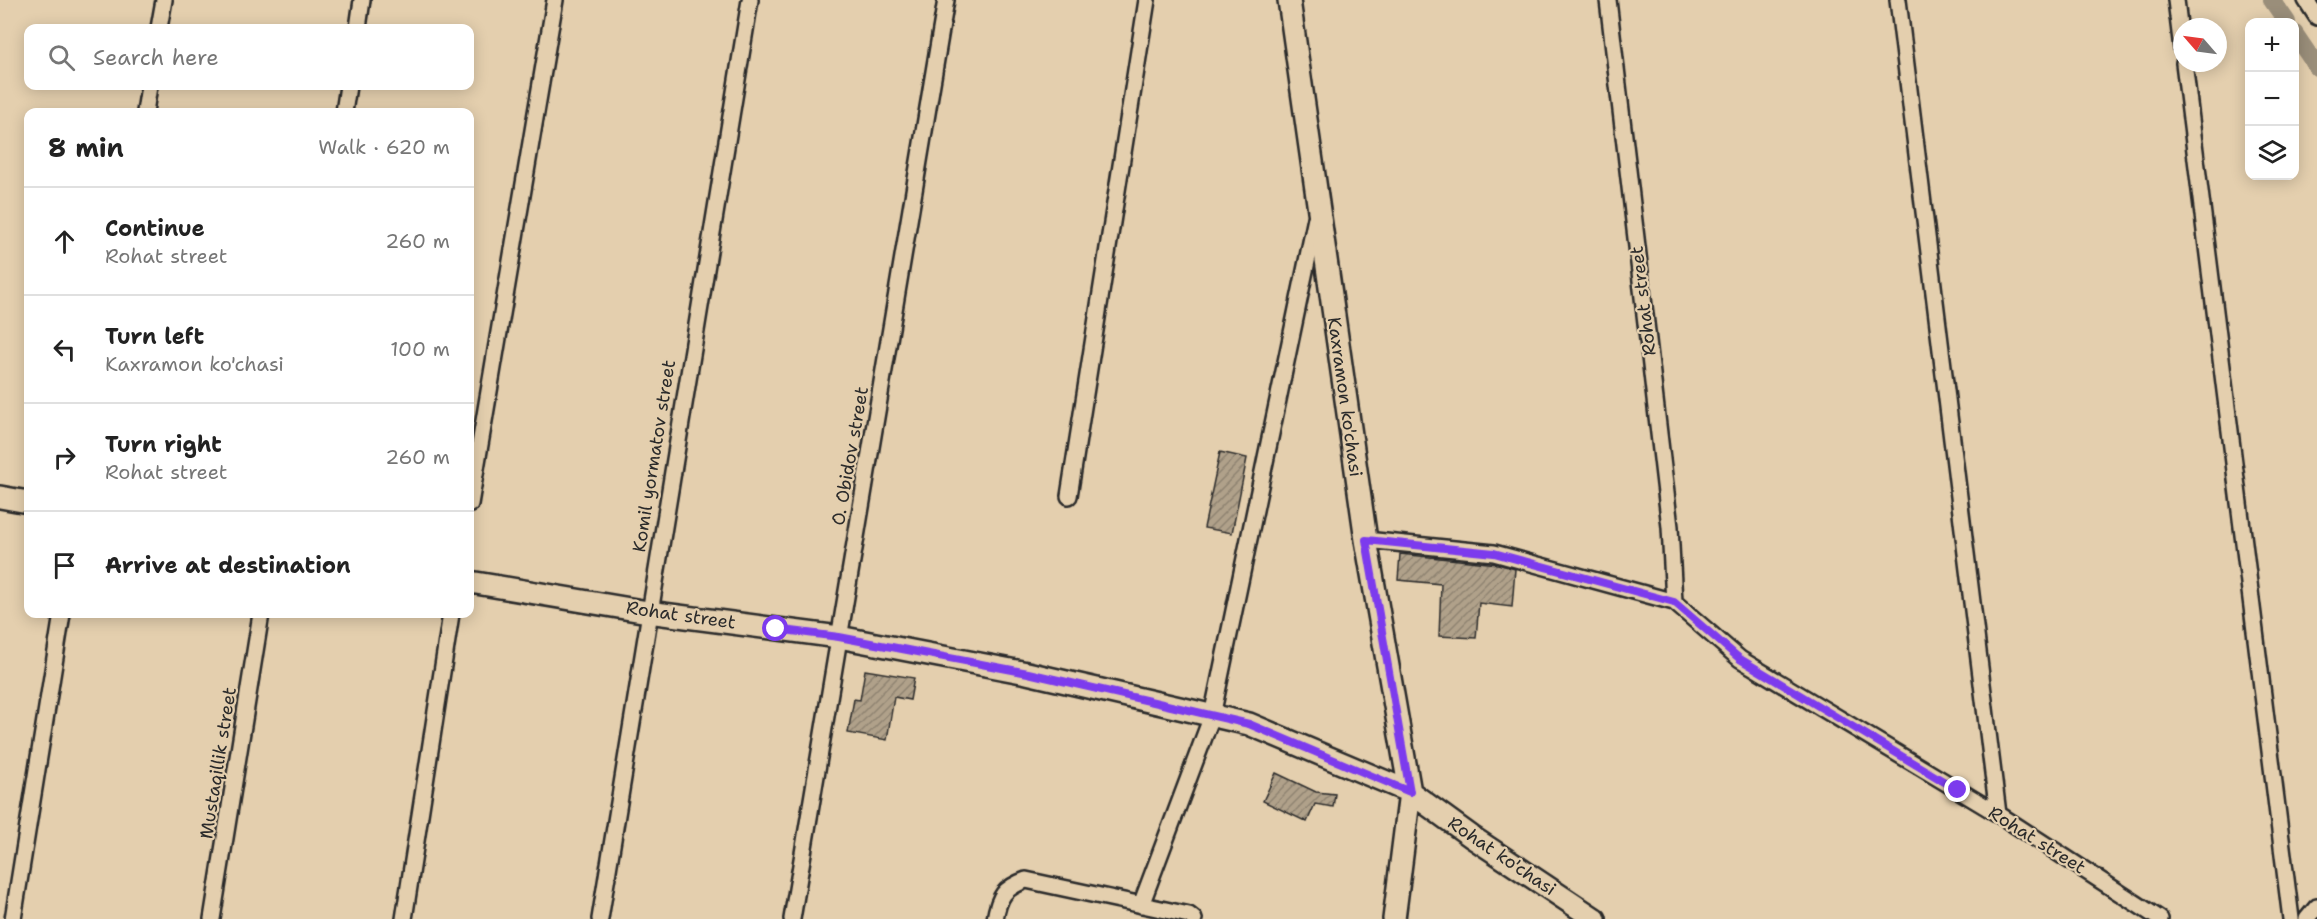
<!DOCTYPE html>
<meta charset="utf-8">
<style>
body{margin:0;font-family:"Shantell Sans",sans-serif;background:#f6f6f6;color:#222}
.controls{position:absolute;right:18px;top:18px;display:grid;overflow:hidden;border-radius:12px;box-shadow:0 3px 15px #0003}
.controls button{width:54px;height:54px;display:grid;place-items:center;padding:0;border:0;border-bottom:2px solid #e0e0e0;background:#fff;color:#222;font:30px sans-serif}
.compass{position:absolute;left:2173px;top:18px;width:54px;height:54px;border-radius:50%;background:#fff;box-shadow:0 3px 15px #0003;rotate:298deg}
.stop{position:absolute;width:18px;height:18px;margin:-14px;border:4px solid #7c3aed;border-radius:50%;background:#fff}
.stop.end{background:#7c3aed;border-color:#fff;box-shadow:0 2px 6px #0008}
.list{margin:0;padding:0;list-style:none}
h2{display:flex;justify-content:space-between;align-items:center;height:78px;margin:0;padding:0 24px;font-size:26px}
h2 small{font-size:20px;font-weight:400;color:#767676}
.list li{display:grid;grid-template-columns:39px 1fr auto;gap:18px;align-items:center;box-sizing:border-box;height:108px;padding:0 24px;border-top:2px solid #e0e0e0}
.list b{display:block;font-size:22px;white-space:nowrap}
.list p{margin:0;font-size:20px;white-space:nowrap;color:#767676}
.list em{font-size:20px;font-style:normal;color:#767676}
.icon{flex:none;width:33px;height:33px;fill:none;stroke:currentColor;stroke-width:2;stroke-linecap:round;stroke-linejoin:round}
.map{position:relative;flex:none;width:2317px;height:919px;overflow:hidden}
.search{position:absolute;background:#fff;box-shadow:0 3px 15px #0003;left:24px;top:24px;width:450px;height:66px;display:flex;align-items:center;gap:15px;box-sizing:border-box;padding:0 21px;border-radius:12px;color:#767676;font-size:22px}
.panel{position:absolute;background:#fff;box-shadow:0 3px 15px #0003;left:24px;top:108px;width:450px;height:510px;border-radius:12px}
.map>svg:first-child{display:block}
</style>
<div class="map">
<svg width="2317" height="919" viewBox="0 0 2317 919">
<defs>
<pattern id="building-hatch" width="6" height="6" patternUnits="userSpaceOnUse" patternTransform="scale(1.5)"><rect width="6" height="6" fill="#b0a18a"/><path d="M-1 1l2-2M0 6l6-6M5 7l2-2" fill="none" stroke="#8f8371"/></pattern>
</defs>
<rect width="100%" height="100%" fill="#e4cfae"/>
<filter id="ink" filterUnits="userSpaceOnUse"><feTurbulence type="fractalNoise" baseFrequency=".0167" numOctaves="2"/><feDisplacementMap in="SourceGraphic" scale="12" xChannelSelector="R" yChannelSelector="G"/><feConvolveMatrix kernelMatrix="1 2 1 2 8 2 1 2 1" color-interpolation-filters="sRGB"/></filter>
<g filter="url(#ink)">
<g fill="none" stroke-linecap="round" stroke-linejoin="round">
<path stroke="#9a8e7a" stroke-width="18" d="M2272,0L2287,22
M2294,33L2317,67"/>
</g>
<path fill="url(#building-hatch)" stroke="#2b2b2b" stroke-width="1.5" d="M1220,452L1247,458L1232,533L1204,528Z
M1400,554L1498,564L1515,569L1512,607L1479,603L1476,638L1439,636L1441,584L1398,580Z
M865,670L914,678L910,700L894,697L887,740L848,733L854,699L860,700Z
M1276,773L1316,792L1335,794L1333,807L1315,804L1307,822L1263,801Z"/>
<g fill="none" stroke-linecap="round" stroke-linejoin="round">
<g stroke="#2b2b2b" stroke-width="20">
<path id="street" d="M1608,0L1670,527L1674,602
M1898,0L1998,814
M2176,0L2182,49
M2306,0L2317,17
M159,28L164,0
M358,28L362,0
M2184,63L2291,919
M145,112L149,86
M344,112L348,86
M1069,496L1147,0
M470,504L555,0
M1366,540L1494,553L1674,602L1740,659L1998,814L2160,919
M1141,905L1212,716L1316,218
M13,919L62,614
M212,919L261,614
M404,919L451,614
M600,919L750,0
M792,919L946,0
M995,919C999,896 1004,888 1026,880L1189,915L1194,919
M2307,919L2317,907"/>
</g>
<g stroke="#2b2b2b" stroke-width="26">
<path id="secondary" d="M1289,0L1366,540L1410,792L1394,919
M0,497L28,502
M470,582L648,612L839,637L1027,673L1249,724L1410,792L1472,837L1595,919"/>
</g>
<use href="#street" stroke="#e4cfae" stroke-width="15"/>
<use href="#secondary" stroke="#e4cfae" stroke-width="21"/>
</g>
</g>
<g fill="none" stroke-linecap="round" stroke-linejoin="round" filter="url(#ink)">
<path stroke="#7c3aed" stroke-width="8" d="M776,629L839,637L1028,673L1249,724L1410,792L1366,540L1494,553L1674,602L1740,659L1958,790"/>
</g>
<g text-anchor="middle" stroke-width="4.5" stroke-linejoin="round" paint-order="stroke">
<g font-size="18" fill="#2b2b2b" stroke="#e4cfae">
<text transform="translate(1643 301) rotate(-97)" y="6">Rohat street</text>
<text transform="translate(1345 397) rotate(82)" y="6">Kaxramon ko'chasi</text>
<text transform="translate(654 456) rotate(-81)" y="6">Komil yormatov street</text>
<text transform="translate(850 456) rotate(-80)" y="6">O. Obidov street</text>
<text transform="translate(681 615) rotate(8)" y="6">Rohat street</text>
<text transform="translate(218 763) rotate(-81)" y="6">Mustaqillik street</text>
<text transform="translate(2037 840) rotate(32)" y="6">Rohat street</text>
<text transform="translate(1502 856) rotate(34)" y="6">Rohat ko'chasi</text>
</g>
</g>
</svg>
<div class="controls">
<button>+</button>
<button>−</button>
<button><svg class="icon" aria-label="layers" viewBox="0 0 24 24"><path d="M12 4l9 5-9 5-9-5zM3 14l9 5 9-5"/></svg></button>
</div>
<svg class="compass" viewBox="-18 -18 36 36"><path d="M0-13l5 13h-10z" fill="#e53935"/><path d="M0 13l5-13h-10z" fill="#767676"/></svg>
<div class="stop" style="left:776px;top:629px"></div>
<div class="stop end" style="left:1958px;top:790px"></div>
<div class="search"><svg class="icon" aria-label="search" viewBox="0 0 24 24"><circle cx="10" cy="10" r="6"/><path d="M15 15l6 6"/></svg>Search here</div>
<section class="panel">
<h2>8 min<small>Walk · 620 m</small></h2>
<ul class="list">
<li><svg class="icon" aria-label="ahead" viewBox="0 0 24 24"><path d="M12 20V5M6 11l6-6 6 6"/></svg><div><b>Continue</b><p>Rohat street</p></div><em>260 m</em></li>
<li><svg class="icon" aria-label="left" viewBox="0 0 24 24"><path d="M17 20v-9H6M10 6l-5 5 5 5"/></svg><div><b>Turn left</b><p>Kaxramon ko'chasi</p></div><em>100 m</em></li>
<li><svg class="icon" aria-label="right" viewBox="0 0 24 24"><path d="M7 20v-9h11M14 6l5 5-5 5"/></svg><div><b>Turn right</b><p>Rohat street</p></div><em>260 m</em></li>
<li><svg class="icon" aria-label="arrive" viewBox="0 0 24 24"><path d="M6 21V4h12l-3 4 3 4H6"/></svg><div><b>Arrive at destination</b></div></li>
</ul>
</section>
</div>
